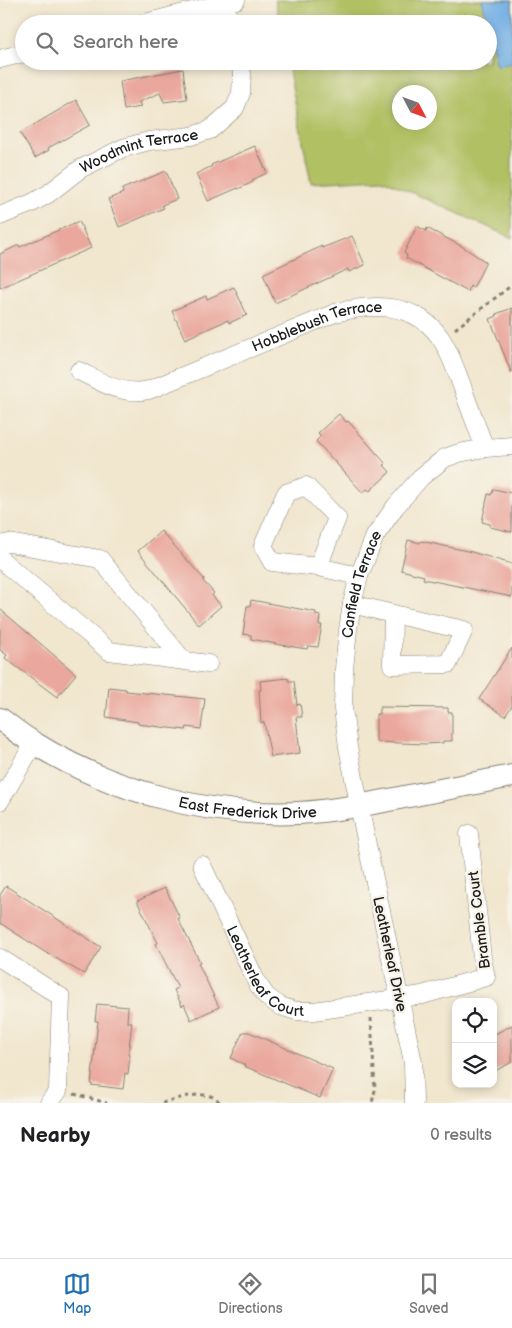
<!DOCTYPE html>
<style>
body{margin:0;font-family:"Balsamiq Sans",sans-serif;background:#f2f2f2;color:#202124}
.controls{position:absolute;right:15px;bottom:15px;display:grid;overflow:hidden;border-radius:10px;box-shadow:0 2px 8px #0003}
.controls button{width:45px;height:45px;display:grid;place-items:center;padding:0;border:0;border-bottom:1px solid #e0e0e0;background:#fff;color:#202124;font:25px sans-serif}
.compass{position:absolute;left:392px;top:85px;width:45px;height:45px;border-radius:50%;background:#fff;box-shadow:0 2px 8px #0003;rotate:131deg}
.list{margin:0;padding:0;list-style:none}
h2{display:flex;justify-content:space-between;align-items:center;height:65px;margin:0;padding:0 20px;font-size:21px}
h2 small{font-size:16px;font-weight:400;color:#757577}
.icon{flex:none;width:28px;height:28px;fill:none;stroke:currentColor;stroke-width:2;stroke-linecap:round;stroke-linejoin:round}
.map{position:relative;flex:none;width:512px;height:1103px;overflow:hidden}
.search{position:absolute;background:#fff;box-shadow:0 2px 8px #0003;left:15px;right:15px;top:15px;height:55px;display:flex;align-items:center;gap:12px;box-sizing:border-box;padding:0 18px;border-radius:28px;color:#757577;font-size:19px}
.sheet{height:155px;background:#fff}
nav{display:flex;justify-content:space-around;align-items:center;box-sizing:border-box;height:70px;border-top:1px solid #e0e0e0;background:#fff;font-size:14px;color:#757577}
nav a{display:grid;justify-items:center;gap:2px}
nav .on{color:#1f6fb2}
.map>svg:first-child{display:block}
</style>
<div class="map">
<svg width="512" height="1103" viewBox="0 0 512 1103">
<rect width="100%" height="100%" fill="#f7f3e8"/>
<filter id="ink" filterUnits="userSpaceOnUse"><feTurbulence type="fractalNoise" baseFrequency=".02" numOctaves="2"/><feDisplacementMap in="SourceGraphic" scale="10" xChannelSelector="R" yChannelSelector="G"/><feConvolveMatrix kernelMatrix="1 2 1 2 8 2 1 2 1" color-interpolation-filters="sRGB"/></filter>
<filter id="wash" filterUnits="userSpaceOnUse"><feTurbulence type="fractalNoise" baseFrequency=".0096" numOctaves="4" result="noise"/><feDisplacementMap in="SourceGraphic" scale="20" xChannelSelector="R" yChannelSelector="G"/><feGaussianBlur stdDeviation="1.12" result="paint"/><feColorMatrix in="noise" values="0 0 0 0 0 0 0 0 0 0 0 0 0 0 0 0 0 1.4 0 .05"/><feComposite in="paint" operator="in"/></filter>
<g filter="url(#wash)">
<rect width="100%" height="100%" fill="#f1e6ce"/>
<path fill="#b1c063" stroke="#666e40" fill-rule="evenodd" d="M275,0H512V238L382,179L311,183L287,61H488V24H280ZM400,92H430V122H400Z"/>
<path fill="#72afe4" stroke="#476680" d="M482,0H512V63L497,66Z"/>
<g id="blocks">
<path fill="#eaa79d" d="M183,69L187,99L164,102L160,93L139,102L141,107L124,110L120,81Z
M76,100L90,125L48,148L49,150L35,158L20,133Z
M255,146L267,173L252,180L253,182L238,189V188L208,201L196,174L212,166L211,165Z
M166,171L177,199L162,205L164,208L119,227L108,199L123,193L122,189Z
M79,221L91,248L0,288V254L19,245L20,247Z
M417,226L426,231L427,228L463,247L486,262L473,288L470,286L468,292L406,258L407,255L404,253Z
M352,236L365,265L349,272L348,269L275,303L263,274L322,246V248Z
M234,287L247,315L229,323L228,320L185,339L172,311L206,296L207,299Z
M512,308V372H511L490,319L497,316L496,314Z
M339,414L346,422L348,421L386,464L384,465L390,472L370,491L367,489L363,493L316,441L321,436L318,433Z
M494,489L512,493V532L490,527V524L482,522L488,494L491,495Z
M161,531L204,579L203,581L214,593L212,595L221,606L199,625L138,551Z
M408,540L420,543L421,541L472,552L512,564V597L423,579L424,576L401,570Z
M251,600L316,612V615L320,616L319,625H322L318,647L308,646L307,649L281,645L251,639V635L243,634L247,606H250Z
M0,609L76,674L57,697L5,658L7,655L0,650Z
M512,648V706L505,716L479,699Z
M288,678V681H294L297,705L300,704L302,717H296L300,753L271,757L264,722L261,723L259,690H261L260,681Z
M109,687L126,689V691L205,699L201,729L187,727L186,730L169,728L138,724V722L106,717Z
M380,707L448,708V712H452V741H443V743L425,744L376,742V714H379Z
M6,886L101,947L84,974L43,951L0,923V895Z
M165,888L180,918L178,919L200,962L198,963L219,1007L191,1020L184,1004L182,1006L174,990L178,988L156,944L158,943L137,901Z
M97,1004L128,1007L127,1022H132L128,1055H130L128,1074L125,1073L123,1089L91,1085L98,1021H95Z
M512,1025V1062L493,1072V1035Z
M243,1032H249L333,1069L320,1098L244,1066L245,1065L231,1058Z"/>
</g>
</g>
<g filter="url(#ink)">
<use href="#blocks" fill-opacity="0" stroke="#868175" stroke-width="1"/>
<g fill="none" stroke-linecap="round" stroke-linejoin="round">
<g stroke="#868175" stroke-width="19">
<g id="minor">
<path d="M224,3L230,24"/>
<path d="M141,24L236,0"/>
<path d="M0,59L24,53"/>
<path id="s1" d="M0,216L32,203L48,194L80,169L123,148L149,141L191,136L210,130L235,108L241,93L242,74L240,61"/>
<path id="s2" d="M79,371C103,383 122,396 149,390L335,313C373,303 415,302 440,337C450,352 456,370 462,386C469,407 477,427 485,448"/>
<path d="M306,486L337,518L318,567L272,562L263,546L286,493Z"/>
<path d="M0,545L9,543L100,559L183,660"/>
<path d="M0,559L109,651L208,664"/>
<path d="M318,567L359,576"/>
<path d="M352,604L393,614"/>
<path d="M393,614L464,630L448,664L392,665Z"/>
<path d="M0,801L34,743"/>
<path id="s3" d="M202,865L257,983L267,997L280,1006L296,1011H314L422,995L486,977L482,958L469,834"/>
<path d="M0,958L61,997L58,1091L49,1103"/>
<path id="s4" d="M414,1103L413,1062L366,840L348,747L343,709L344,669L348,630L352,604L359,576L375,536L395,507L421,477L445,458L459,453L485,448L512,446"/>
</g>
</g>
<g stroke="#868175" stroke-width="24">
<g id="tertiary">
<path id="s5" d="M0,719C11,727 22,736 34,743C111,791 208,817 299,813C334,811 369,804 404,797C440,790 476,783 512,776"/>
</g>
</g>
<path stroke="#868175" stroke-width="3" stroke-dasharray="4 4" stroke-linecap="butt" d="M455,329L512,285
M371,1018L375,1090L372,1103
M74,1094L107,1103
M162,1103C176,1099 211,1087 220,1103"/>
<use href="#minor" stroke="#fff" stroke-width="18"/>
<use href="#tertiary" stroke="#fff" stroke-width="22"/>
</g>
</g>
<g text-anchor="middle" stroke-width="4.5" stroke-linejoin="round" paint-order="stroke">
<g font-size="15" fill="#1c1c1c" stroke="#f7f3e8">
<text dy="5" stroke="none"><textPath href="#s1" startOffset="156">Woodmint Terrace</textPath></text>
<text dy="5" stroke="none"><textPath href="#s2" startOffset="255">Hobblebush Terrace</textPath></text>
<text dy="5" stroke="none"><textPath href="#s4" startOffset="528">Canfield Terrace</textPath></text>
<text dy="5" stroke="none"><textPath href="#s5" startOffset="268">East Frederick Drive</textPath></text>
<text transform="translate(479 920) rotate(-97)" y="5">Bramble Court</text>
<text transform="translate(390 954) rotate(78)" y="5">Leatherleaf Drive</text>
<text dy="5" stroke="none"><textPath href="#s3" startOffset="128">Leatherleaf Court</textPath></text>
</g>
</g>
</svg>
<div class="controls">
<button><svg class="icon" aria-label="locate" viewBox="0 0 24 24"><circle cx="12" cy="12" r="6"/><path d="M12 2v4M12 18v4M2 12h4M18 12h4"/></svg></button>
<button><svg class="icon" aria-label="layers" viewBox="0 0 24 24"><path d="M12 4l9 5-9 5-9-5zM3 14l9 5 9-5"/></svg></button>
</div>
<svg class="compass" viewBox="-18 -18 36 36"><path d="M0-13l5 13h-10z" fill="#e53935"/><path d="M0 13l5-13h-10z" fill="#757577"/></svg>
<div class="search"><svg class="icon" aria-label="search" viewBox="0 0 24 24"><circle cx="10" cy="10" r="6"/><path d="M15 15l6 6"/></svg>Search here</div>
</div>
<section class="sheet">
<h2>Nearby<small>0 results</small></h2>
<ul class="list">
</ul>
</section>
<nav>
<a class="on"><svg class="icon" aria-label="map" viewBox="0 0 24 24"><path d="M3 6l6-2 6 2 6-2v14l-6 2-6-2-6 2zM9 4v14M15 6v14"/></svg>Map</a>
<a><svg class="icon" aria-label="directions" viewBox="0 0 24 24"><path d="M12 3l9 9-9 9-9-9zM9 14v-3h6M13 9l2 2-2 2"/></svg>Directions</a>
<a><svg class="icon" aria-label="saved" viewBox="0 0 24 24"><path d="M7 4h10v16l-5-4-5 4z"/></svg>Saved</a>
</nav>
